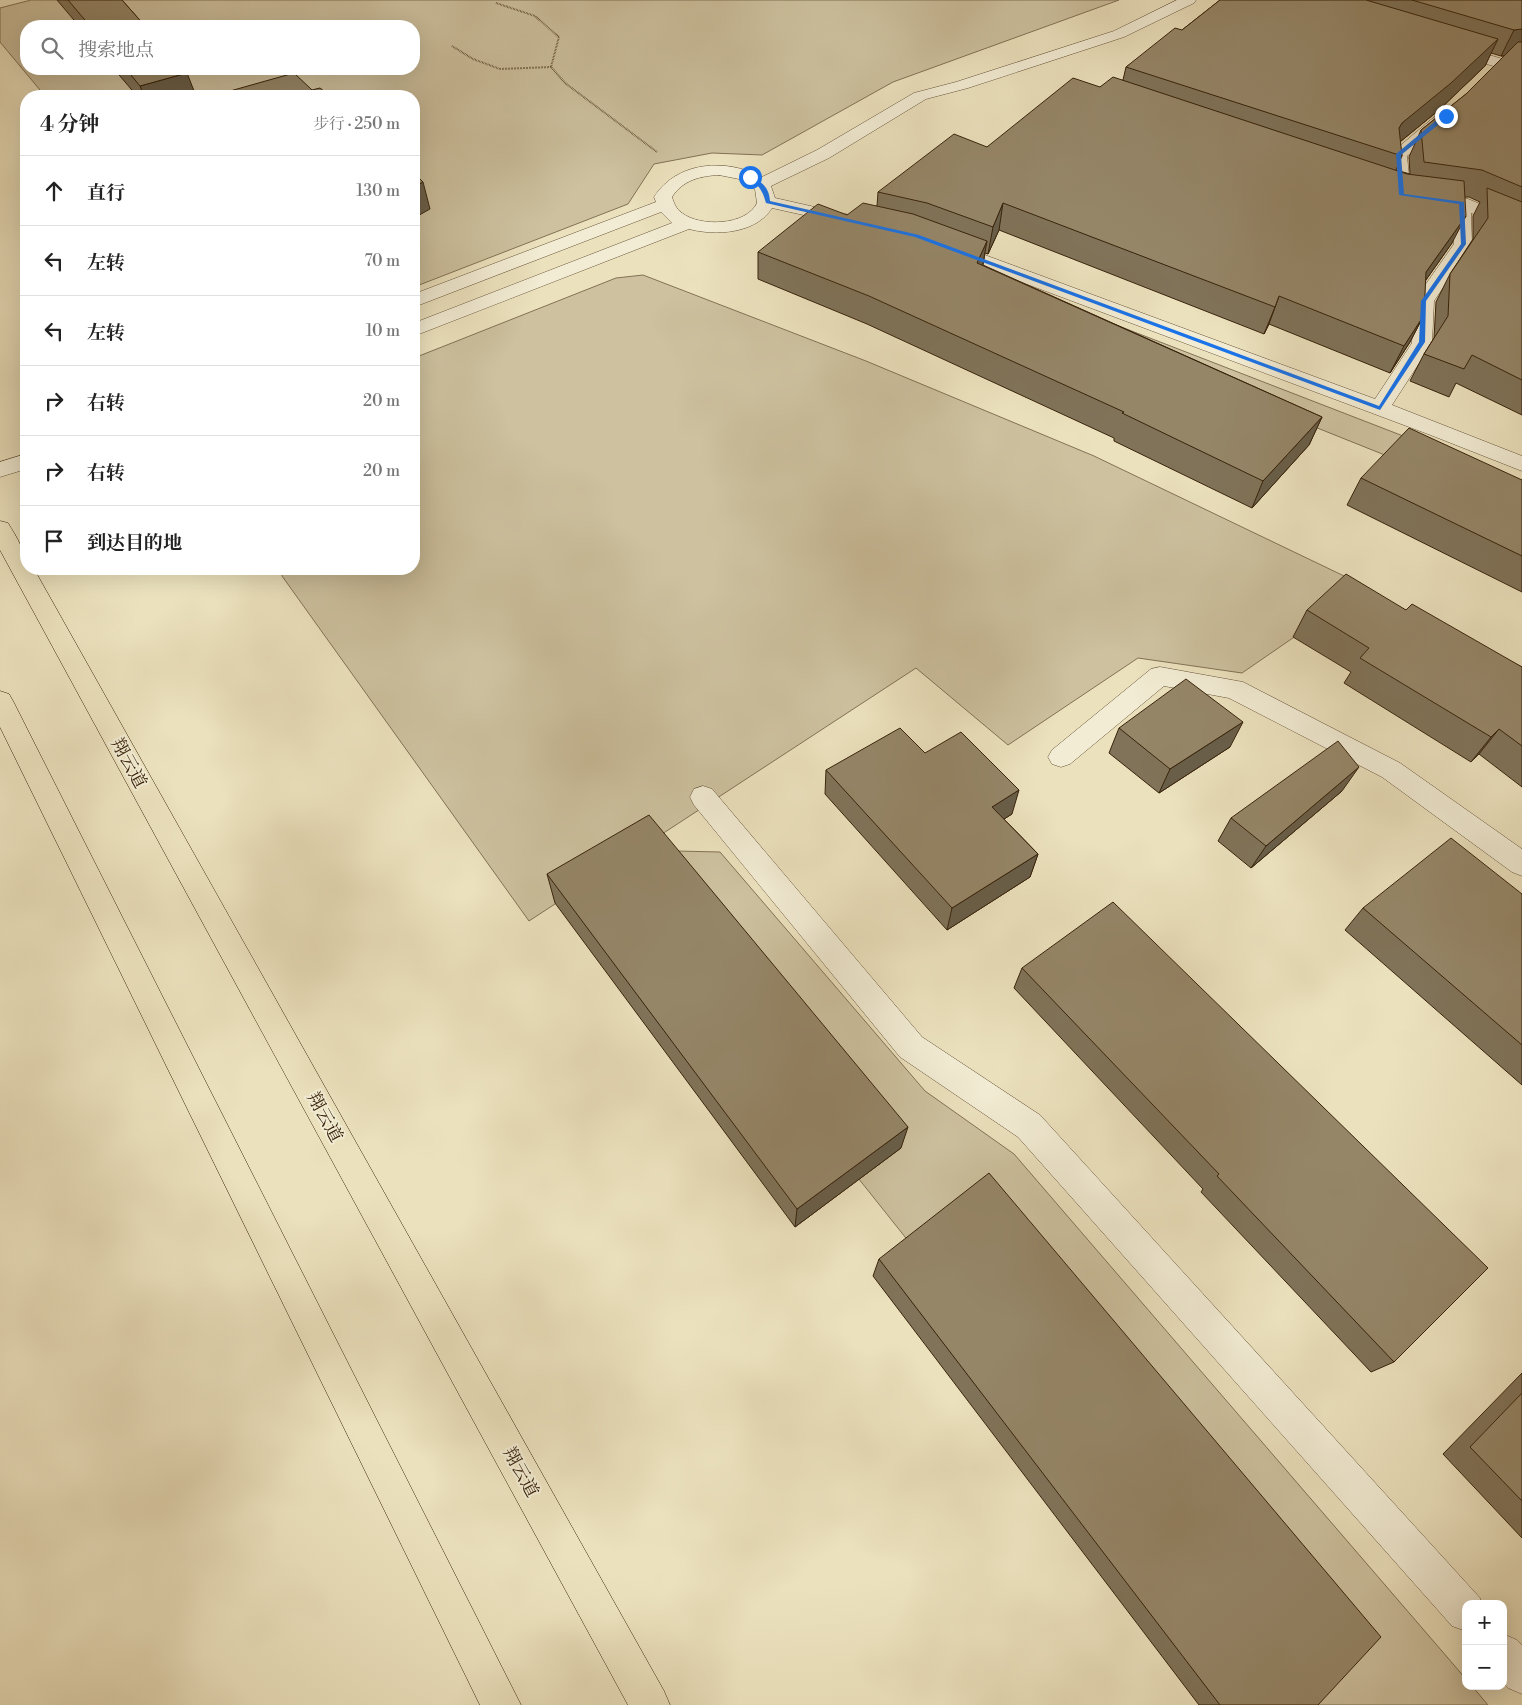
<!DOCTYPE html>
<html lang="zh">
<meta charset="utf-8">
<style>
body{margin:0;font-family:"Libre Bodoni","Noto Serif SC",serif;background:#f6f6f6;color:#222}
.controls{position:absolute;right:15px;bottom:15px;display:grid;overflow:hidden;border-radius:10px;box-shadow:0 5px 20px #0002}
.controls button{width:45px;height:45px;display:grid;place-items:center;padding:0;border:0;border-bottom:1px solid #e0e0e0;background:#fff;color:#222;font:25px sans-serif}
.stop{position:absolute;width:15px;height:15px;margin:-11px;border:4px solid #1a73e8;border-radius:50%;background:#fff}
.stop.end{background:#1a73e8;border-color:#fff;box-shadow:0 1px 5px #0008}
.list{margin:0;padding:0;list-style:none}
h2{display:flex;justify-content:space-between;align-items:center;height:65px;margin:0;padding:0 20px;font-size:21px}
h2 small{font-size:16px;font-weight:400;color:#767676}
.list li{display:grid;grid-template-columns:32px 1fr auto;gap:15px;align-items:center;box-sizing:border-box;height:70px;padding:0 20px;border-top:1px solid #e0e0e0}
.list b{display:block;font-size:19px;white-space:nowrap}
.list em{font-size:16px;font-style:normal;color:#767676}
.icon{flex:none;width:28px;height:28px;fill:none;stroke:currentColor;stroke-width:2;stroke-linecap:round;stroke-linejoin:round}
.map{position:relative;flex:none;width:1522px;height:1705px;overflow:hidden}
.search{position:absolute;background:#fff;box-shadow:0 5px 20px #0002;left:20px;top:20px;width:400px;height:55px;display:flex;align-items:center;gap:12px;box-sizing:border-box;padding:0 18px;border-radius:20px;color:#767676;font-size:19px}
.panel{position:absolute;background:#fff;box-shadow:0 5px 20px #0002;left:20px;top:90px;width:400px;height:485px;border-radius:20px}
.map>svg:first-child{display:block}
</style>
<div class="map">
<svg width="1522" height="1705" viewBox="0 0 1522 1705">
<rect width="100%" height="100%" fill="#ebe1bd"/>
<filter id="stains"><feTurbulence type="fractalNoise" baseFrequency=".004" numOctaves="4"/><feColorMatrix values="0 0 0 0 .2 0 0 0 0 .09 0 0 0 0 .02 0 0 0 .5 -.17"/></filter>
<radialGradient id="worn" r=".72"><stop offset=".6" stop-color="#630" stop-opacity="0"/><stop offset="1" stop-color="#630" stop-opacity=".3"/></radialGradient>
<path fill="#cdc19f" stroke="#827255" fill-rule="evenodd" d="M31,0H1119L893,82L762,155L712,153L654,164L628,204L414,287V96H45L0,42V8ZM26,26H414V69H26Z
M828,232L912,246L1522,482V510Z
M643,275L866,361L1094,456L1367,587L1242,673L1138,658L1008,745L916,668L529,921L282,576V569H414V358L616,278Z
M676,851L720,852L925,1091L1014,1154L1466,1679V1686H1472L1488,1705H1278L623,883Z"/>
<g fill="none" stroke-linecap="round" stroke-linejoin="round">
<g stroke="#655238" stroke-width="1">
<path id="service" d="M1177,0H1196L1194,3L1124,37L968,88L926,99L829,158L771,186L775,198L850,215L853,219L850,223L844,224L772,208C756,234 715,236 689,229L414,336V323L672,223L661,212L414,307V294L656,202L654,197C677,161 726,158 762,177L817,150L914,93L956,82L1114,31ZM719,175L739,179L755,189L757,203C746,226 700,227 682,213C676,209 674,203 672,197C683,180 700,176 719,175Z
M1452,44L1506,60L1508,63L1500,68L1446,52L1444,49L1446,46Z
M1445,112L1451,113L1453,117L1451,121L1407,156L1411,195L1408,199H1396L1393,195L1389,155L1439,113Z
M1428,194L1468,199L1522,221V233L1471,213L1472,244L1434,301L1432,343L1392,405L1522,456V471L1428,434L941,252L939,248L941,244H955L1375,399L1412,343L1414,301L1454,244L1453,207L1422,203L1419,199L1422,195Z
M26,454V469L0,477V462Z
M1160,667L1243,682L1400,763L1522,849V876L1512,872L1382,777L1229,698L1164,686L1070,764L1061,767L1052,764L1048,757L1052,750L1151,669Z
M703,786L712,789L922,1037L1040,1115L1480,1598L1482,1604H1466V1631L1452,1626L1018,1137L900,1057L694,805L690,797L694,789Z
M1503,1634L1517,1640L1522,1645V1694L1508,1688L1503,1683Z"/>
</g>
<g stroke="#38230b" stroke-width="1">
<path id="primary" d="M0,521L8,523C17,538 26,551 26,569H34L664,1691L670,1705H628L0,550Z
M0,691L9,694L13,701L521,1705H480L0,727Z"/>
</g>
<path stroke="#38230b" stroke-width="2" stroke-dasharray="0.5 1" stroke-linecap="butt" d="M496,3L535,16L559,37L551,67L565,83L657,152
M452,46L473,59L500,69L551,67"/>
<use href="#service" fill="#f2ecd4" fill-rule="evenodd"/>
<use href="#primary" fill="#ebe1bd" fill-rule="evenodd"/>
</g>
<path fill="#807359" stroke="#38230b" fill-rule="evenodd" d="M57,0H122L145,26H79Z
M1220,0H1522V415L1456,383L1449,397L1410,381L1424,354L1434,338L1436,302L1450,274L1473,239V216L1480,202L1469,197H1465L1452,243L1425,281L1424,315L1410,342L1390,373L1269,324L1264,334L999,230L988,254L985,253L983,265L1322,417L1309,445L1252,508L1114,441V438L867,324L758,279V252L847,215L877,206L878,192L987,147L1100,87L1123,80L1126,67L1182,30ZM1491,53L1501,56H1505L1466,94L1421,130L1409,157L1410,174L1396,170L1402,156L1400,142L1439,110L1485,66Z
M114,69H183L196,96H137Z
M1361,478L1522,480V592L1347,505Z
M1307,610H1406L1522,667V787L1479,754L1471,762L1344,683L1351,672L1293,637Z
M1119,728L1230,747L1159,793L1109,753Z
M826,770L1012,814L1004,819L1038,854L1030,877L947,930L825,794Z
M1342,791L1251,868L1218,841L1231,818Z
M547,874L901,1148L795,1227L555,903Z
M1522,894V1085L1345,930L1363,908Z
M1022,968L1488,1268L1394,1362L1371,1372L1201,1192L1203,1189L1014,988Z
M879,1259L1318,1705H1199L873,1276Z
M1522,1373V1538L1443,1454Z"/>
<path fill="#685e49" stroke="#38230b" d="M1522,29V54L1501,56L1514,30Z
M1498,39L1485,66L1439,110L1390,150L1399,128L1402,123Z
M187,73L196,96H144L140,86Z
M423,182L430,209L414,218V187Z
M1003,203L999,230L988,254L993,227Z
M1466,216L1452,243L1412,300L1426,272Z
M987,241L982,269L977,263Z
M1279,296L1269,324L1264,334L1275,307Z
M1424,315L1410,342L1390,373L1404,346Z
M1322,417L1309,445L1252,508L1263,481Z
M1243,722L1230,747L1159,793L1170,769Z
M1499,729L1479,754L1471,762L1491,737Z
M1359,767L1342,791L1251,868L1266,846Z
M1019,790L1012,814L985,831L992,807Z
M1038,854L1030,877L947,930L952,908Z
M908,1127L901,1148L795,1227L797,1209Z"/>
<path fill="#958668" stroke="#38230b" d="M68,0H122L145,26H90Z
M1220,0H1366L1498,39L1451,83L1402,123L1399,128L1402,156L1126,67L1175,28L1182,30Z
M1412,0H1522V29L1514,30Z
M1518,42H1522V187L1482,170L1424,162L1421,130L1466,94Z
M126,69H183L187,73L140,86Z
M294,73L312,90L320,88L330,96H226L223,93Z
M1113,77L1407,174L1464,181L1466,216L1426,272L1424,315L1404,346L1279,296L1275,307L1003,203L993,227L927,203L878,192L954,134L987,147L1073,78L1100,87Z
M414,173L423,182L414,187Z
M1487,188L1522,202V380L1472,355L1464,369L1424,354L1448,316L1450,274L1488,218Z
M863,203L913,214L987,241L977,263L1322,417L1263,481L1122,413L1124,412L869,296L758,252L818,204L847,215Z
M1409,428L1522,480V556L1361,478Z
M1346,574L1406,610L1412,604L1522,667V746L1499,729L1491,737L1360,658L1369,648L1307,610Z
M1186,679L1243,722L1170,769L1119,728Z
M900,728L925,753L961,732L1019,790L992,807L1038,854L952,908L826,770Z
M1338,741L1359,767L1266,846L1231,818Z
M649,815L908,1127L797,1209L547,874Z
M1451,838L1522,894V1045L1363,908Z
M1113,902L1488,1268L1394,1362L1217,1176L1219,1174L1022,968Z
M989,1173L1381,1637L1318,1705H1220L879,1259Z
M1522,1393V1501L1470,1447Z"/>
<path fill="#1a73e8" d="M1444,114L1449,116L1401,155L1404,194L1464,202L1466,244L1426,301L1425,342L1380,410L915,237L766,203C762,189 759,186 748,177L752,176C763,183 769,188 770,201L919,235L1379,406L1419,342L1421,301L1461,244L1459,204L1399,195L1396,154Z"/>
<g text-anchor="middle" stroke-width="4" stroke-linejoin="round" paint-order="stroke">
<g font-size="18" fill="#38230b" stroke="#f2ecd4">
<text transform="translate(129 763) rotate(61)" y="6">翔云道</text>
<text transform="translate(325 1117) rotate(61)" y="6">翔云道</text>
<text transform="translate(521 1472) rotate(61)" y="6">翔云道</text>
</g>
</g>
<rect width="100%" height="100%" filter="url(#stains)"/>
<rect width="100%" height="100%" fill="url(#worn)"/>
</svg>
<div class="controls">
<button>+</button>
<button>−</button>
</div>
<div class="stop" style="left:750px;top:177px"></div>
<div class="stop end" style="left:1446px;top:116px"></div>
<div class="search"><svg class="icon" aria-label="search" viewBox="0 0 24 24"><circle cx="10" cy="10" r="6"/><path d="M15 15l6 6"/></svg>搜索地点</div>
<section class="panel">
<h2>4 分钟<small>步行 · 250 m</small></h2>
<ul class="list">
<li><svg class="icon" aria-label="ahead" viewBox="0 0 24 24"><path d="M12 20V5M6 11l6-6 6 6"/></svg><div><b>直行</b></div><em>130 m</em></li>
<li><svg class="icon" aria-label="left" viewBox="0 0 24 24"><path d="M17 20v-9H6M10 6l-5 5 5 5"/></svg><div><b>左转</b></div><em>70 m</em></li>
<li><svg class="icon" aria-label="left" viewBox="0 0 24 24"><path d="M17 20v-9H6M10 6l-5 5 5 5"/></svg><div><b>左转</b></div><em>10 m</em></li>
<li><svg class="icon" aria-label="right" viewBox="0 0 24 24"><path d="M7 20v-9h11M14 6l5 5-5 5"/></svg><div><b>右转</b></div><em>20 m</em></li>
<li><svg class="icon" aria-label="right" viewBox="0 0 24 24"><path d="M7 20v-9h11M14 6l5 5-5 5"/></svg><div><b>右转</b></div><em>20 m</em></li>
<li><svg class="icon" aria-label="arrive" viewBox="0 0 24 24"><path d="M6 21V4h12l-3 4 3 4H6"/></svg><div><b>到达目的地</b></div></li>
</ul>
</section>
</div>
